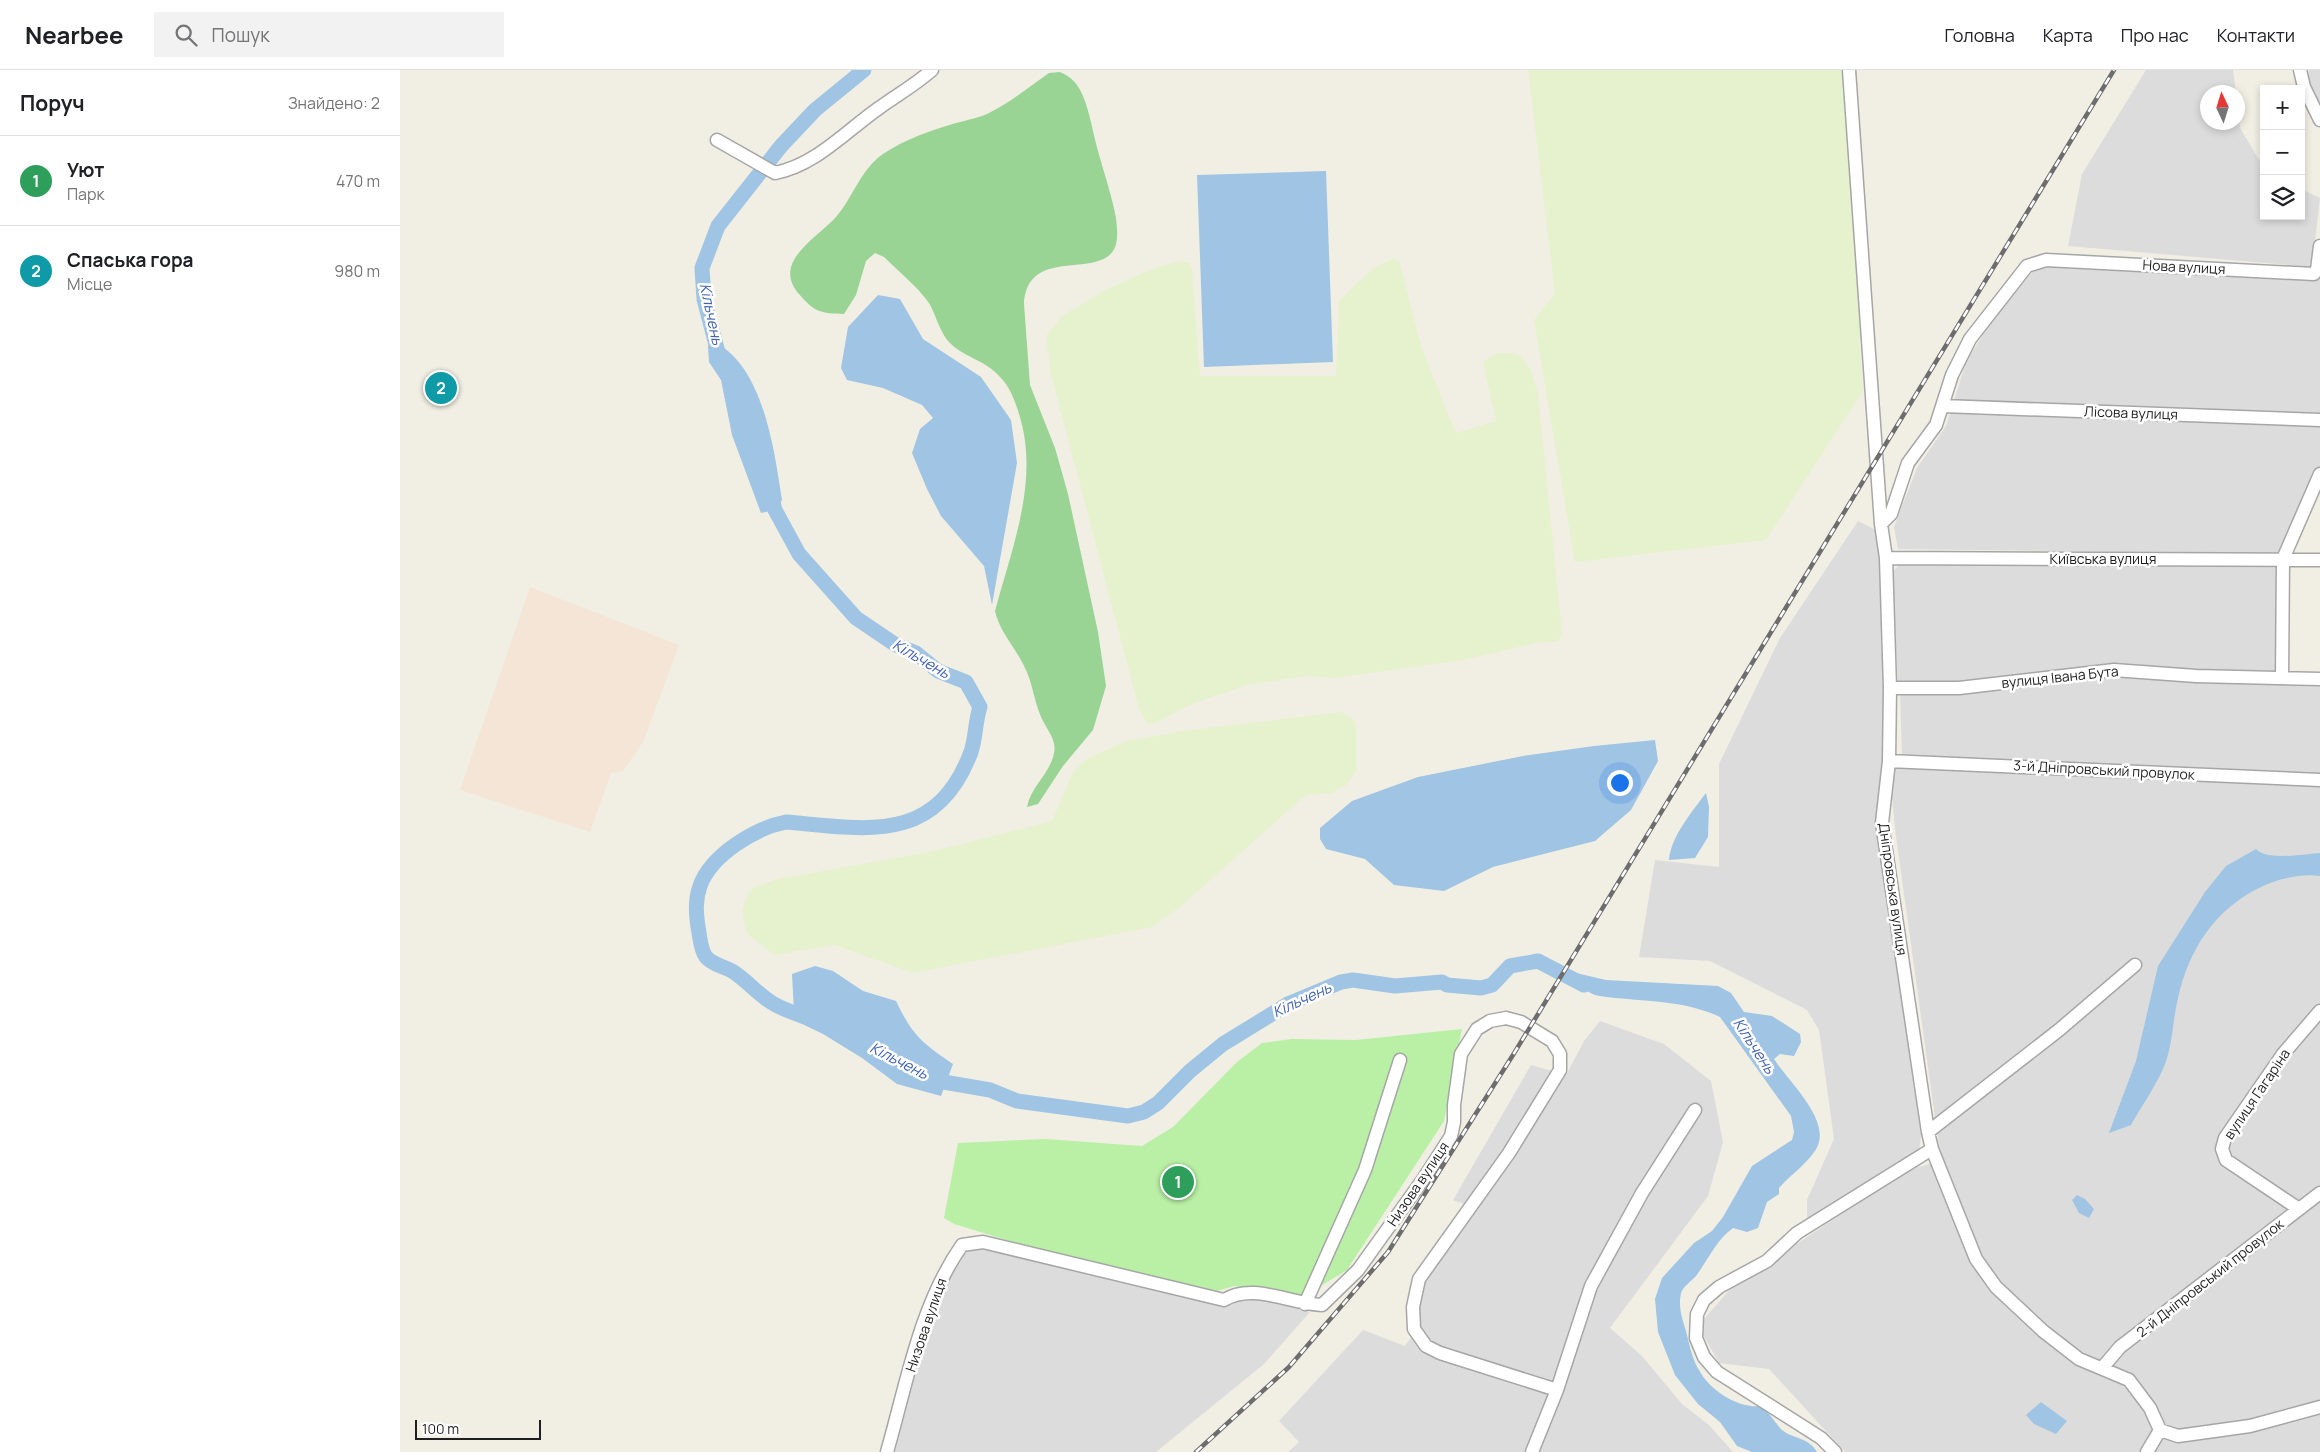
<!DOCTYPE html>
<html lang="uk">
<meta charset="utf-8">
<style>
body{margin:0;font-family:Manrope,sans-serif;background:#f2f2f2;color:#202124}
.controls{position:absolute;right:15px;top:15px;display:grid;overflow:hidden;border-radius:0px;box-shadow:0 2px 8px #0003}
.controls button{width:45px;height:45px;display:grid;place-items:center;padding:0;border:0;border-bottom:1px solid #e0e0e0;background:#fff;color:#202124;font:25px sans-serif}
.compass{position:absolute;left:1800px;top:15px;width:45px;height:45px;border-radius:50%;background:#fff;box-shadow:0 2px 8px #0003;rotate:356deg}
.scale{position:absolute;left:15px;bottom:12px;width:126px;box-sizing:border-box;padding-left:5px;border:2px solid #1f1f1f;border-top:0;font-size:14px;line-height:18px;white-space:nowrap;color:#1f1f1f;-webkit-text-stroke:4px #fff;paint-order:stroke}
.you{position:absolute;left:1219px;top:712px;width:18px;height:18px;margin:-12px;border:4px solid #fff;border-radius:50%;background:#1a73e8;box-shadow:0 0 0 8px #1a73e833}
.badge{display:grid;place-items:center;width:32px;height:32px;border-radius:50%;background:#7c3aed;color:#fff;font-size:16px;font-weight:700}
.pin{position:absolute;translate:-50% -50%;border:2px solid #fff;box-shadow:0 1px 5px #0006}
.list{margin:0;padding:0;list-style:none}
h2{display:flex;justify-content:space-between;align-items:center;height:65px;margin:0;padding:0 20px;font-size:21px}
h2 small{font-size:16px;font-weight:400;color:#757577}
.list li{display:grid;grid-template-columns:32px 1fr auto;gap:15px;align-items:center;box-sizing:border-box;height:90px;padding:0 20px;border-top:1px solid #e0e0e0}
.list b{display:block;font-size:19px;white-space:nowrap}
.list p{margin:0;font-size:16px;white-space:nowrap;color:#757577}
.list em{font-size:16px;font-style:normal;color:#757577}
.icon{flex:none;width:28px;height:28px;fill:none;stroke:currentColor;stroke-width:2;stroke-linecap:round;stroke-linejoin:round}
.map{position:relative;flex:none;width:1920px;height:1382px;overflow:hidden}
header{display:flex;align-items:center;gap:30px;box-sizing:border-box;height:70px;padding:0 25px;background:#fff;border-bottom:1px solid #e0e0e0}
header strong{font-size:24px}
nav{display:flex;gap:28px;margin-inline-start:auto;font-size:18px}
.search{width:350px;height:45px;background:#f2f2f2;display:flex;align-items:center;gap:12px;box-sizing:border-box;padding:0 18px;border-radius:0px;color:#757577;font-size:19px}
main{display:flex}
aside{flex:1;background:#fff}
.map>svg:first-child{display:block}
</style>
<header>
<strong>Nearbee</strong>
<div class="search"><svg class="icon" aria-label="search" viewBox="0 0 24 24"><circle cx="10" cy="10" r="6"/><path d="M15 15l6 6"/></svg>Пошук</div>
<nav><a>Головна</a><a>Карта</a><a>Про нас</a><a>Контакти</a></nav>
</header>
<main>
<aside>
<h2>Поруч<small>Знайдено: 2</small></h2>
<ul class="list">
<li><span class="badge" style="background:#2e9e5b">1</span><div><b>Уют</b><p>Парк</p></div><em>470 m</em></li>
<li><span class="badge" style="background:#0f9aa8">2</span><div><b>Спаська гора</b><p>Місце</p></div><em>980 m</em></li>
</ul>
</aside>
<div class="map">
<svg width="1920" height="1382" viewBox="0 0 1920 1382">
<rect width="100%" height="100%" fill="#f1efe4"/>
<path fill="#dddcdc" d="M1746,0H1833L1836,22H1808V52H1838V37L1840,58L1864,98V146H1901V119L1920,128L1912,197L1668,176L1682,104Z
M1909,0H1920V33L1908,10Z
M1642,191L1920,206V414L1890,484L1498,479L1494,457L1517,398L1546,356L1567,289L1599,241Z
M1458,451L1478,461L1486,701L1478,752L1521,1064L1519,1081L1407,1152V1130L1434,1069L1419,960L1407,940L1310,891L1239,887L1255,790L1319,797V694L1380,568Z
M1502,492L1880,494L1879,606L1719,598L1588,613L1498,614L1492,502Z
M1717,603L1920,613V707L1502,687L1500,622Z
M1489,694L1920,711V1382H1445L1369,1299L1319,1293L1298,1256L1331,1218L1507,1100L1541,1091L1495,759Z
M1200,951L1264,974L1311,1011L1323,1072L1308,1126L1210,1258L1242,1286L1282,1334L1309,1355L1333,1382H888L899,1372L879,1351L963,1260L1005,1276L1018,1257L1023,1214L1075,1138L1053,1130L1131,995L1166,1005L1184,971Z
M591,1176L832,1235L846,1225L910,1242L864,1294L756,1382H495L514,1304L546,1214L564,1179Z"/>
<path fill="#f4e5d6" d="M130,517L279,575L243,672L223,701L211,703L190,762L60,720Z"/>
<path fill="#e6f1ce" d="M1128,0H1444L1466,260L1459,269L1463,321L1366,470L1175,492L1134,250L1155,223Z
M994,188L1000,193L1021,276L1056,363L1096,351L1083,292L1097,283H1113L1121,286L1131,300L1138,324L1162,565L1157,572H1140L1064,590L935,608L907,606L847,615L792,634L756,653H747L739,639L651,304L646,266L662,246L703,221L757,197L782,191L790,193L792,200L800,306H936L939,231L972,199Z
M941,642L954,650L956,658V702L946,715L932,723L907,725L900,730L780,837L752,857L513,903L435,875L374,885L346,863L342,839L348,823L354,817L378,809L530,782L652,751L673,702L685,690L723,672L783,661Z"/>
<path fill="#b9f0a5" d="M1062,959L1044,1051L947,1200L904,1226L834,1216L810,1223L623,1175L554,1154L544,1148L558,1073L646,1069L742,1076L773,1057L837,992L862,973L892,969L956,970Z"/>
<path fill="#99d495" d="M660,2C672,7 678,14 683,26C690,43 693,63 698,81C704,103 712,126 716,148C717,157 719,173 713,181C695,208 627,177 624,234L630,315L655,378L668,424L698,562L706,616L693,660L663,696L638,734L627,737C631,716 650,704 654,683C657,670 647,660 642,649C634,632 633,614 625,598C616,578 600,563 595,541C612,477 640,410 619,344C615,331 610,317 600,307C586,290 562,287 548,271C539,260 536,245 529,233C517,216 498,201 484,187L475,183L466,191L456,225L444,244C421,243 415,243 399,224C371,192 417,168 436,147C454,126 460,100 483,84C505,69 532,60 556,53C567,50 579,48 589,43C610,33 630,16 649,3Z"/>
<path fill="#a0c4e3" d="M926,101L933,292L804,297L797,105Z
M478,225L500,229L523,269L581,307L611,350L617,393L592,535L584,496L541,446L527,419L512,383L520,359L533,348L522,335L483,318L447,310L441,298L448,257Z
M313,271C364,296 374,380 382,430L375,440L361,443L332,365L321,310L309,292L308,276Z
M1255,670L1258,691L1231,740L1195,771L1093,797L1044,821L994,815L965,789L926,779L920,769V758L952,731L1018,707L1123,686L1194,676Z
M1306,723L1309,737L1308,767L1295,788L1269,790C1271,766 1292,742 1306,723Z
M1856,779C1866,791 1905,784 1920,783V806C1902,803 1877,809 1861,817C1815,839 1789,879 1778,928C1773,948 1773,969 1767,988C1762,1007 1741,1037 1731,1055L1709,1063L1736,991L1758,896L1805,822L1826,796Z
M415,896L433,901L463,921L496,931C513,966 521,972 553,994L541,1026L497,1014L462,988L423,964L392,949L394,942L392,904Z
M1176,903L1206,910L1318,916L1331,923L1344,942L1372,946L1400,964L1401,972L1394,986L1380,984L1374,989C1387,1010 1426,1045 1419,1072C1416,1087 1389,1106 1379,1118V1124L1367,1132L1358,1158L1347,1162L1333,1158C1317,1169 1308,1190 1296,1206C1291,1211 1283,1217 1281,1223C1278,1237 1282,1248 1286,1261C1289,1273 1292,1289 1299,1300C1310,1321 1339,1339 1362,1336C1369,1343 1374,1351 1380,1358C1390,1369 1408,1366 1417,1382H1352L1337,1376L1320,1352L1298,1334L1275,1305L1258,1262L1255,1229L1262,1208L1294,1173L1312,1161L1323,1147L1352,1096L1392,1070L1394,1062L1391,1046L1320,947C1282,929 1241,932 1199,926C1188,924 1180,914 1164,912L1167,906Z
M1677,1125L1685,1129L1694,1139L1689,1148L1679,1143L1672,1130Z
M1641,1332L1667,1351L1656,1364L1634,1354L1626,1345Z"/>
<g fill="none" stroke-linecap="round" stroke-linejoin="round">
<path stroke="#a0c4e3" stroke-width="15" d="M320,290L304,229L302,198L318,156L381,76L415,40L464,0
M370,421L375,440L399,484L456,548L496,575L516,583L538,601L566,612L580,637C575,652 576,667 571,682C536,775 467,759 386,752C355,758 311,785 300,816C295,830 296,843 298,857C300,866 300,879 306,887C313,895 323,896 332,901C347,910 359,926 374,934C386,941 401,945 413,950
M528,1006L538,1011L590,1020L617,1031L728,1046L744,1042L758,1033L790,1001L823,974L888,934L941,912L953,910L995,916L1042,912L1047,915L1081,918L1092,915L1110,896L1138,891L1184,915"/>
<g stroke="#a6a6a6" stroke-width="15">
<path id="minor" d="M1449,0L1481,454L1486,488L1490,618L1489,691L1482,753L1528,1062L1532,1079L1576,1189L1596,1217L1643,1261L1679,1289L1729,1310L1750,1338L1760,1360
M1900,0L1904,17L1920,50
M317,70L375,103C416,95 446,61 479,38C497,25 515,15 532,0
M1543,336L1920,350
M1481,454L1491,444L1508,393L1536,355L1552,305L1570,269L1627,196L1646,190L1914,204L1917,200L1920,176
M1486,488L1920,490
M1882,608L1883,489L1920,404
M1490,618H1559L1714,600L1796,606L1920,609
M1489,691L1920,710
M1528,1062L1659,960L1735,895
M1899,1139L1826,1090L1822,1079L1825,1068L1883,984L1920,941
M905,1234L965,1100L1000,990
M1703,1297L1720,1277L1920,1123
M1760,1360L1778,1366L1850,1356L1920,1337
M487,1382C507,1312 520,1235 562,1175L583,1172L824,1230C853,1212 890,1234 922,1235L958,1200L1024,1108L1051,1066L1054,1052V1035L1061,984L1077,959L1090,951L1106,948L1121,952L1152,971L1160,984V1000L1109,1083L1019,1209L1013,1237L1014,1259L1026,1276L1040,1283L1157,1320
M1132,1382L1157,1320L1191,1216L1242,1123L1295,1040
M1435,1382L1421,1368L1317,1302L1304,1287L1296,1268L1297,1244L1304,1230L1319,1217L1367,1191L1397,1163L1532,1079
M1747,1382L1760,1360"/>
</g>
<use href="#minor" stroke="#fff" stroke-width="12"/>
<g stroke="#6d6d6d" stroke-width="4.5">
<path id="rail" d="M796,1382L889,1297L988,1182L1113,985L1714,0"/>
</g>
<use href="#rail" stroke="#fff" stroke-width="2.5" stroke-dasharray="8" stroke-linecap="butt"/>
</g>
<g text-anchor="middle" stroke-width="5" stroke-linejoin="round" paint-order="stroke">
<g font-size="14" fill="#1f1f1f" stroke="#fff">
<text transform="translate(1784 197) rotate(3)" y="5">Нова вулиця</text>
<text transform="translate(1731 343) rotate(2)" y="5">Лісова вулиця</text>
<text x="1703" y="494">Київська вулиця</text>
<text transform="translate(1660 607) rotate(-6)" y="5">вулиця Івана Бута</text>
<text transform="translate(1704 700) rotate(3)" y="5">3-й Дніпровський провулок</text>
<text transform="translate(1493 819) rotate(82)" y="5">Дніпровська вулиця</text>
<text transform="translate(1857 1024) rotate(-56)" y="5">вулиця Гагаріна</text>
<text transform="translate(1018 1114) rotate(-56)" y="5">Низова вулиця</text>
<text transform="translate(1810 1208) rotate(-38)" y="5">2-й Дніпровський провулок</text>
<text transform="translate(526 1255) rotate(-71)" y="5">Низова вулиця</text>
</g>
<g font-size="15" font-style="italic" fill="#4161b9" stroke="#fff">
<text transform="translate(311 244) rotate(78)" y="5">Кільчень</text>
<text transform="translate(521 589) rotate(30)" y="5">Кільчень</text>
<text transform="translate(902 930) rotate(-25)" y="5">Кільчень</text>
<text transform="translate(1354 976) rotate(57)" y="5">Кільчень</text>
<text transform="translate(499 991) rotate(27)" y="5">Кільчень</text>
</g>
</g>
</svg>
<div class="controls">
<button>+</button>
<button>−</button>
<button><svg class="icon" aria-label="layers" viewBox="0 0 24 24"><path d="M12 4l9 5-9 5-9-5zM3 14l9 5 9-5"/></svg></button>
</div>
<svg class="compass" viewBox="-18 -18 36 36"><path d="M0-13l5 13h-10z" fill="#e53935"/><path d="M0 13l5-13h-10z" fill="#757577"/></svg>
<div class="scale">100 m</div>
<div class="you"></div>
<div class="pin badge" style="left:778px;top:1112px;background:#2e9e5b">1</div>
<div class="pin badge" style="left:41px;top:318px;background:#0f9aa8">2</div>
</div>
</main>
